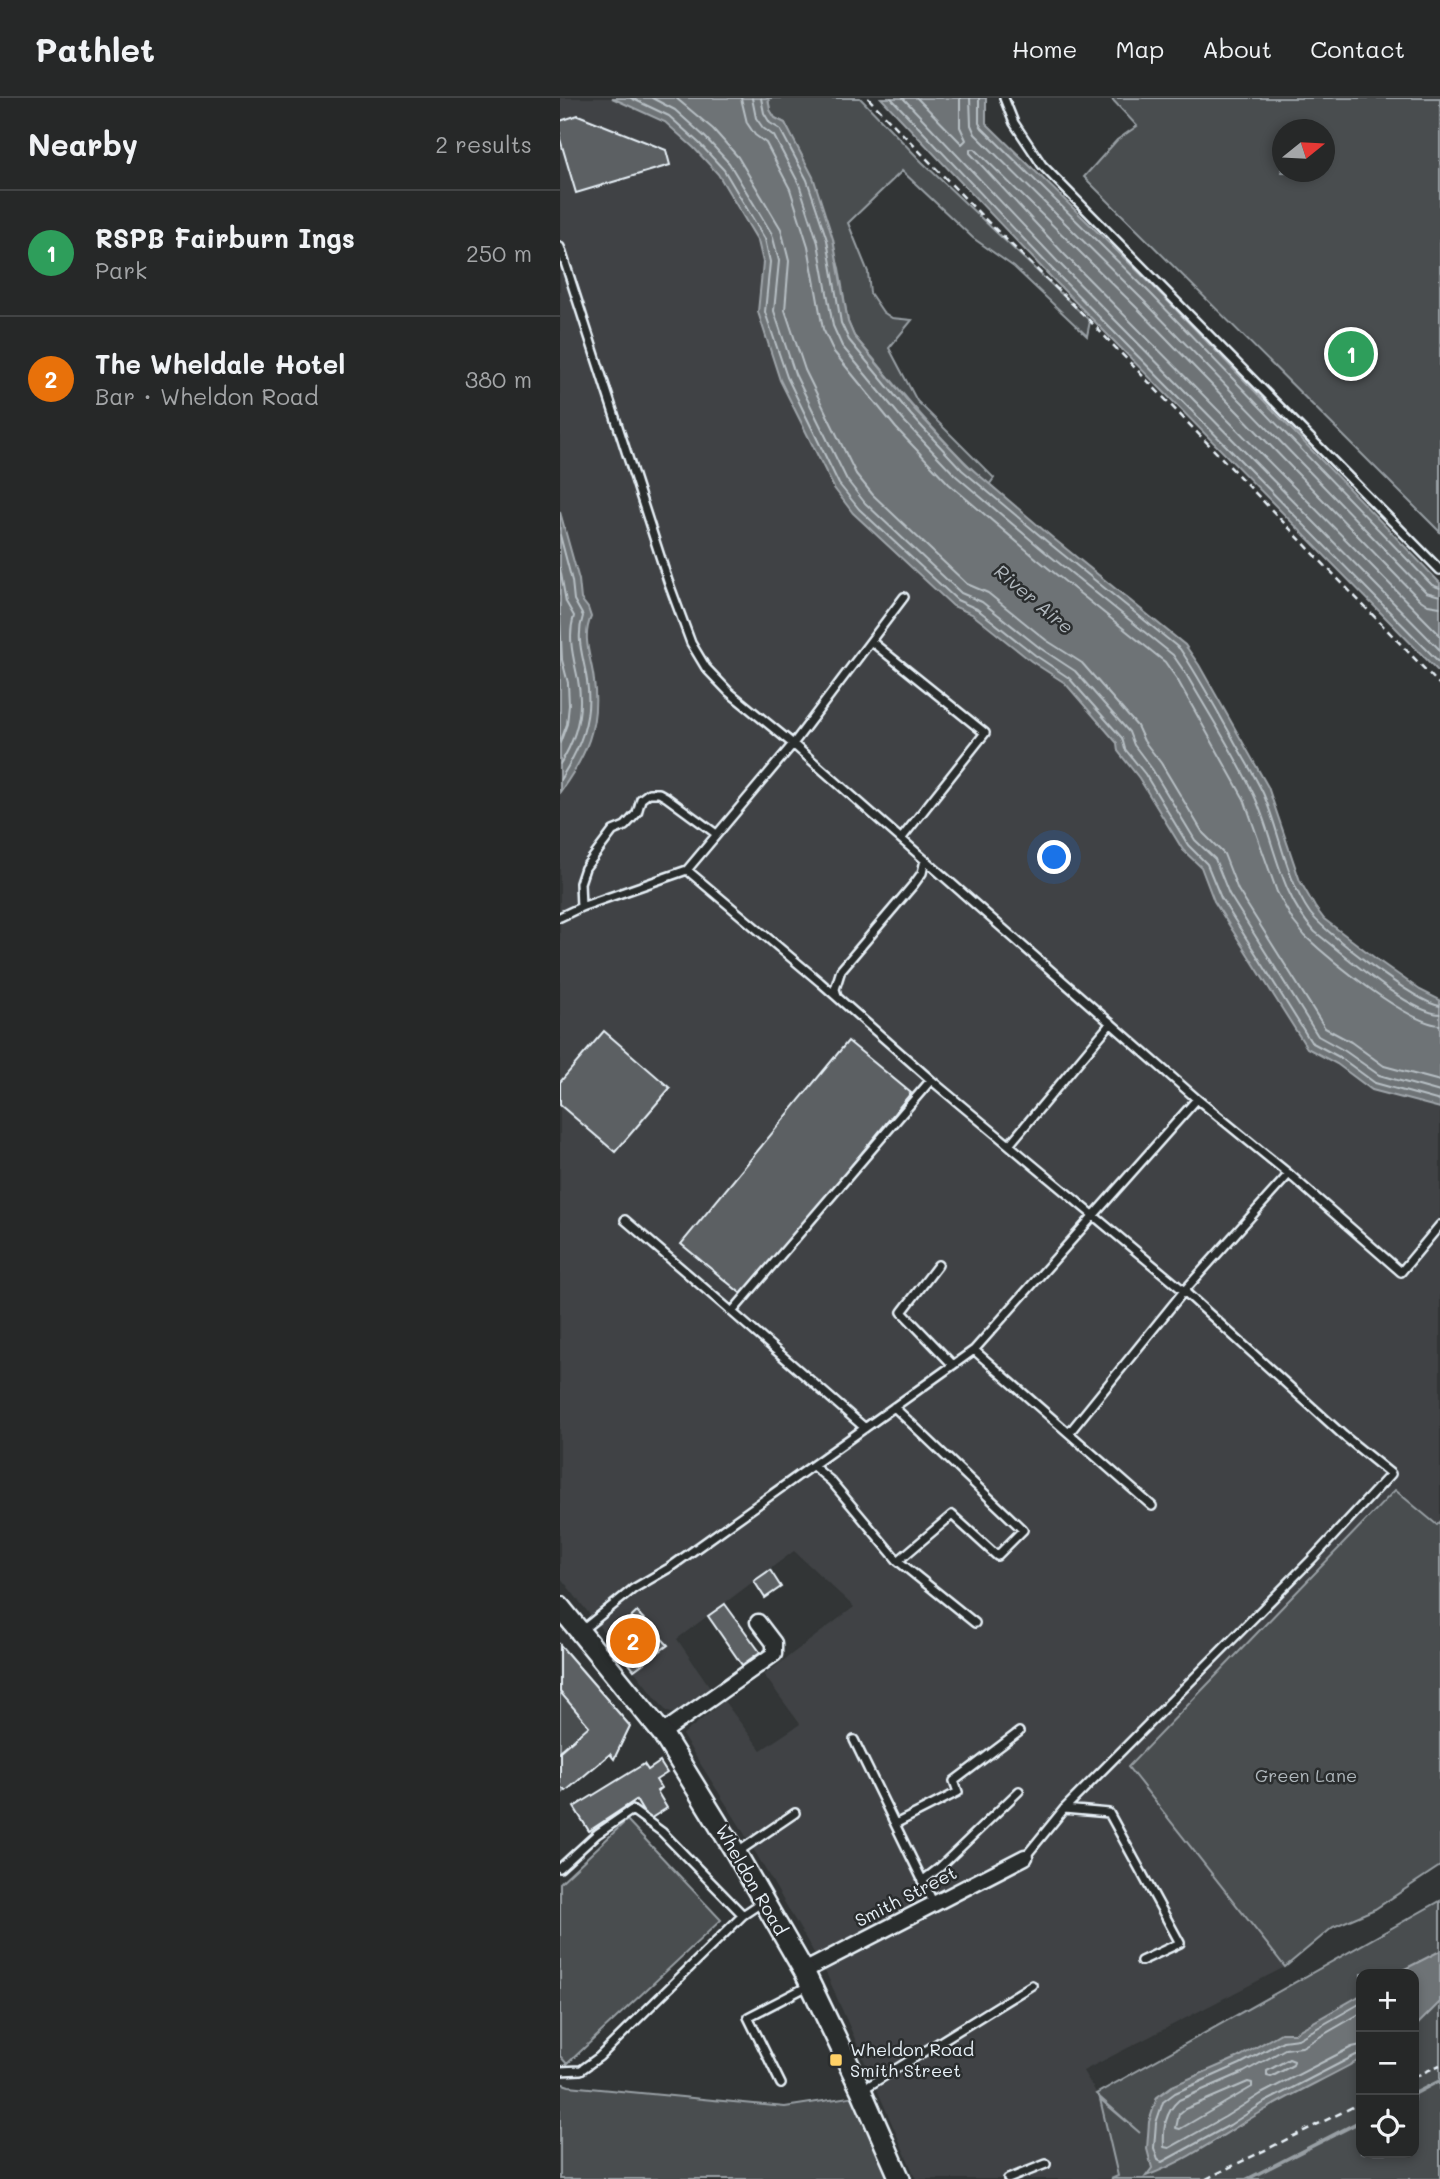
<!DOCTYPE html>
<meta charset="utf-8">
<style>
body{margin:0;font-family:Mali,sans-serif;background:#323434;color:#f1f3f6}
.controls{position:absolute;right:21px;bottom:21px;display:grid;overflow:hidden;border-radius:14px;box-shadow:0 4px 10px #0003}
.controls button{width:63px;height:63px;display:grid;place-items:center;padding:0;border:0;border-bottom:2px solid #424445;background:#262828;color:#f1f3f6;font:35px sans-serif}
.compass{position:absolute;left:712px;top:21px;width:63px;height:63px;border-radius:50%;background:#262828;box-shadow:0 4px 10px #0003;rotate:72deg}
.you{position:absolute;left:495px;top:760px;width:24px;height:24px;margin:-18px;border:5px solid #fff;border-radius:50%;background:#1a73e8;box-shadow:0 0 0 10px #1a73e833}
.badge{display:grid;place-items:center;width:46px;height:46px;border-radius:50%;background:#bca0f2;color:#fff;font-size:23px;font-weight:700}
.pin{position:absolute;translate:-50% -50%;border:4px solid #fff;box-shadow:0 2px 7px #0006}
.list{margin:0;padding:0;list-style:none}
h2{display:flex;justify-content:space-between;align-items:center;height:91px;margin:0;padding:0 28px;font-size:30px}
h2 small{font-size:23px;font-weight:400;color:#a4a6a8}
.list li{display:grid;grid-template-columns:46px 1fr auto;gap:21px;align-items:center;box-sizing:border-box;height:126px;padding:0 28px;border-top:2px solid #424445}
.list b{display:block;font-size:26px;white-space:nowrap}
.list p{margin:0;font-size:23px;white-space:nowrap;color:#a4a6a8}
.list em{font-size:23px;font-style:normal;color:#a4a6a8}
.icon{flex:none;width:38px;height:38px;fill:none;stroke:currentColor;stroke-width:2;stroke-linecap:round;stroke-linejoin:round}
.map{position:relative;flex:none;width:880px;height:2081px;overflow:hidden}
header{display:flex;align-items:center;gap:42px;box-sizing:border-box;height:98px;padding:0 35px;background:#262828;border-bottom:2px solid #424445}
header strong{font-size:33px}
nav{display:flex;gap:38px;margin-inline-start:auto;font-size:24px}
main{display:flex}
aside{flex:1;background:#262828}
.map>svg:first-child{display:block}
</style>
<header>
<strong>Pathlet</strong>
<nav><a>Home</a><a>Map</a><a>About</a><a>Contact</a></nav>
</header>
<main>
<aside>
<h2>Nearby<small>2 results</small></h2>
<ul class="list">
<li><span class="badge" style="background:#2e9e5b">1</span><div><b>RSPB Fairburn Ings</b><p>Park</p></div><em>250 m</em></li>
<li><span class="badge" style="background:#e8710a">2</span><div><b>The Wheldale Hotel</b><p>Bar · Wheldon Road</p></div><em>380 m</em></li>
</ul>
</aside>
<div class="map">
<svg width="880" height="2081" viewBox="0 0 880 2081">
<rect width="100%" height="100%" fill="#323536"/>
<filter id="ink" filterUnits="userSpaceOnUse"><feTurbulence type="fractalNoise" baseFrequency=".0143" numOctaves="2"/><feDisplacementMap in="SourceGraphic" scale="14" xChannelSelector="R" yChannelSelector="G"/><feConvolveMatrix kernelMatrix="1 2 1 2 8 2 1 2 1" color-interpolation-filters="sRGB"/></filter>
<g filter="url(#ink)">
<path fill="#3f4244" d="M0,0H52L78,10L105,24L135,50L158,76L198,143L203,164L198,214L220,282L274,390L293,415L393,508L412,516L471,563L505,585L557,645L558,653L579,680L623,752L641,769L654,803L747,950L777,966L812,992L880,1010V1424L877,1427L835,1393L569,1669L725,1869L523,1973L540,2001L558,2078L551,2081H356L267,1877L178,1725L122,1637L164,1603L201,1652L240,1626L204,1577L294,1509L234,1453L117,1541L150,1589L117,1614L111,1615L106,1613L0,1479V694L18,667L33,632L35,608L34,581L28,559V510L21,501L19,482L0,414Z"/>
<path fill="#494d4f" stroke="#989fa4" stroke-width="2" fill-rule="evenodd" d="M208,0H300L362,64L530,223L527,238L454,169L413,140L342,73L288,125L308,174L310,195L323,214L332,220L352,222L329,250L357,303L434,380L429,387C379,342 338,289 294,238L288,224L279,170L243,63L225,25L215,20L210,12Z
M551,0H880V434L524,79L557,42L577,28ZM722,32H764V74H722Z
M835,1392L877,1427L880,1424V1768L815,1811L773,1829L725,1869L568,1669Z
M0,1547L70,1628L54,1661L50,1656L0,1697Z
M67,1722L161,1822L7,1966L0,1958V1785Z
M880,1803V1982L854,1995V1876H801V2022L686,2081H551L558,2078L540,2001L580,2035L536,1996Z
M880,1983V2081H689L801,2024V2055H854V1997Z
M0,1985L9,1988L225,2009L295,1998L331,2081H0Z"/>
<path fill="#6e7376" stroke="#9fa5aa" stroke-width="2" d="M52,0H208L210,12L215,20L225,25L253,79L273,141L288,224L294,238L356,313L406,366L494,441L625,547L639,567L708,689L740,783L755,809L764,821L819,863L860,892L880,902V1010L812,992L777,966L747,950L654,803L641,769L623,752L579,680L558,653L557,645L505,585L471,563L412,516L393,508L293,415L274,390L220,282L198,214L203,164L198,143L158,76L134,50L105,24Z
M321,0H426V25L597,192L880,485V575L487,175Z
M0,414L19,482L21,501L28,510L31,519C21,541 32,561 34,583C40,628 26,658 0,694Z
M880,1853V1904L854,1930V1876H835Z
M801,1897V1961C771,1978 740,1992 710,2009C669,2032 630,2062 586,2078L592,2070L587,2051L589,2024L597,1999L612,1988L677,1960L721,1935H734Z"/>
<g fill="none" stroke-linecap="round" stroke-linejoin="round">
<path stroke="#b7bfc4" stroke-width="2" d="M71,0L109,18L139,45L164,72L205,141L210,164L205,214L227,279L279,386L299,411L397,502L417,511L475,557L509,580L562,640L565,651L585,676L628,747L647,766L661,800L751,944L781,960L815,985L880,1003
M92,0L115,12L145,39L169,65L212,136L219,163L214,213L235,276L287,382L305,405L401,495L422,504L480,550L515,573L569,634L574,647L592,671L635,742L655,761L669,796L758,938L785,953L819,977L880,994
M116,0L153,31L178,59L221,131L229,163L225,212L245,272L296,376L313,397L407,486L428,495L486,542L522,565L577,628L584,643L601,665L643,735L664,756L678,792L765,930L791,944L824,968L880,983
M181,0L187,25L195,37L206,45L230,91L248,148L263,231L274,254L336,330L389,386L477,461L605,564L617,581L684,701L717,794L733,823L745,838C769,861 849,926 880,927
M192,0L196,20L203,30L214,38L239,86L258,145L273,228L282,248L344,323L396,378L484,453L613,557L626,576C649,616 675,656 694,697C715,743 719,796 755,834C781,854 849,915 880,916
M201,0L204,15L210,25L220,31L247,82L267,142L281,225L289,242L351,317L402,372L490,446L620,551C639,579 655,609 672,639C682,658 694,676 703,695C720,734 725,779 750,815C765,835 857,905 880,908
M331,0L492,171L880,565
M343,0L498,164L880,552
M357,0L402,46L406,42L400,29V0
M410,0L411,27L415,36L585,204L866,494L880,498
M419,0V25L422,30L592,197L872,487L880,490
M0,437L12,483L14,502L23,518C15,542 24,559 27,583C33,621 20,650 0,682
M0,470L6,504L14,518C7,540 14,561 18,582C24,612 16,641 0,666
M880,509L868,507L859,501L578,211L415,51H410V55L505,157L880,537
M0,517L2,562L8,585L9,607L7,626L0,645
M801,1905L738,1941L723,1943L680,1966L615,1995L603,2004L596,2025L594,2050L598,2062L602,2064L670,2027L705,2004L796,1957L801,1956
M801,1915L742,1949L725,1951L684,1974L619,2002C605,2014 603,2031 604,2049L609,2050L665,2019L701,1996L792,1949L801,1947
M729,1961L734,1963L733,1967L711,1979L707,1978V1973Z
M688,1984L692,1985V1989L620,2031L616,2030L619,2016L625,2011Z"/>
</g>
<path fill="#5c6063" stroke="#e8f1f8" stroke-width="2" d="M18,17L106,52L110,67L16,95L0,41V23Z
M44,933L110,990L55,1054L0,1007V984Z
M288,943L351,995L184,1198L121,1146Z
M210,1472L221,1489L205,1500L194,1483Z
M165,1506L200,1554L182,1567L148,1518Z
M77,1514L108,1547L74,1572L49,1540Z
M0,1547L70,1628L54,1661L50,1656L6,1693L0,1689V1653L29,1628L0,1594Z
M100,1664L107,1675L96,1682L101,1690L97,1693L107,1710L88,1722L76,1702L29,1733L14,1709L84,1666L88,1672Z"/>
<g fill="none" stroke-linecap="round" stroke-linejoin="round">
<g stroke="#e8f1f8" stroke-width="12">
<path id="service" d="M444,0L454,25L482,67L880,472
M0,149L108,483L131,545L146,570L169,594L233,646L637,1001L414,1252L109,1470L73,1491L21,1533
M312,544L425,635L341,741
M127,772L233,646L344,499
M127,772L260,884L371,982
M21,809L20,785L25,770L53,733L65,728L77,715L81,701L89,695H99L106,699L155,735
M0,819L21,809L127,772
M277,898L275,891L281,872L354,786L362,775L365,762
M637,1001L729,1076L841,1174L880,1127
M449,1047L624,1193L509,1335
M65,1122L172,1214
M378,1167L342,1214L393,1267
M414,1252L592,1408
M334,1309L463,1432L437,1458L392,1417L338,1463
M305,1330L172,1214L371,982L449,1047L551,925
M253,1368L271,1383L338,1463L415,1525
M294,1642L374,1806
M504,1711L549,1715L620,1845L581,1863
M335,1726L398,1694L394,1683L459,1634
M178,1754L235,1715
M465,1759L504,1711L752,1461L831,1376L784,1338L624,1193L729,1076
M0,1770L37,1736L72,1712L102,1734L183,1817
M362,1783L379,1770L459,1693
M0,1973L21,1972L39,1959L183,1817L204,1803
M221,1986L188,1919L250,1887
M302,1992L472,1887
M448,2081L486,2066"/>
</g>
<g stroke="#e8f1f8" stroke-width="19">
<path id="minor" d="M102,1635L214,1556V1545L198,1524
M244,1873L465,1759"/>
</g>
<g stroke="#e8f1f8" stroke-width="24">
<path id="tertiary" d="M0,1509L102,1635L176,1755L244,1873L301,1992L340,2081"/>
</g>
<path stroke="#e8f1f8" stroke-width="2.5" stroke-dasharray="7 5" stroke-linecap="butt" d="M308,0L423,119L528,221L880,587
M854,1979L880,1967
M646,2081L801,2005"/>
<use href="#service" stroke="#2a2d2e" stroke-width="7"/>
<use href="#minor" stroke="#2a2d2e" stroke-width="14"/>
<use href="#tertiary" stroke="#2a2d2e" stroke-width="19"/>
</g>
</g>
<rect fill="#ffd166" stroke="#2a2d2e" stroke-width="2.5" x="269" y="1955" width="14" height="14" rx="3.5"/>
<g text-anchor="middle" stroke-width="5" stroke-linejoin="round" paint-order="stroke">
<g font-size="18" fill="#b0b8bd" stroke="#2a2d2e">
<text x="746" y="1684">Green Lane</text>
</g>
<g font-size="18" fill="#e8f1f8" stroke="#2a2d2e">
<text transform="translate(191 1782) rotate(60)" y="6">Wheldon Road</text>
<text transform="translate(346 1799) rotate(-27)" y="6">Smith Street</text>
</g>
<g font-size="18" fill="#e8f1f8" stroke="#2a2d2e" text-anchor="start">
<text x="290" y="1958">Wheldon Road<tspan x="290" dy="21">Smith Street</tspan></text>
</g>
<g font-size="19" font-style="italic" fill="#b1b8be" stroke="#2a2d2e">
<text transform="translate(474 501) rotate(40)" y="7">River Aire</text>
</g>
</g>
</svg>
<div class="controls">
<button>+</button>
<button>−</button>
<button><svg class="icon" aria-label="locate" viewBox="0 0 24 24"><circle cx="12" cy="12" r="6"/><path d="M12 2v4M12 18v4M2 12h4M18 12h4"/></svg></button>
</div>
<svg class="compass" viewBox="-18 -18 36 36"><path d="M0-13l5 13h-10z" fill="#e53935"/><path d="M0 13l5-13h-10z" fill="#a4a6a8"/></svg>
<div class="you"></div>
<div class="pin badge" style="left:791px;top:256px;background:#2e9e5b">1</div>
<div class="pin badge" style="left:73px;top:1543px;background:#e8710a">2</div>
</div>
</main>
